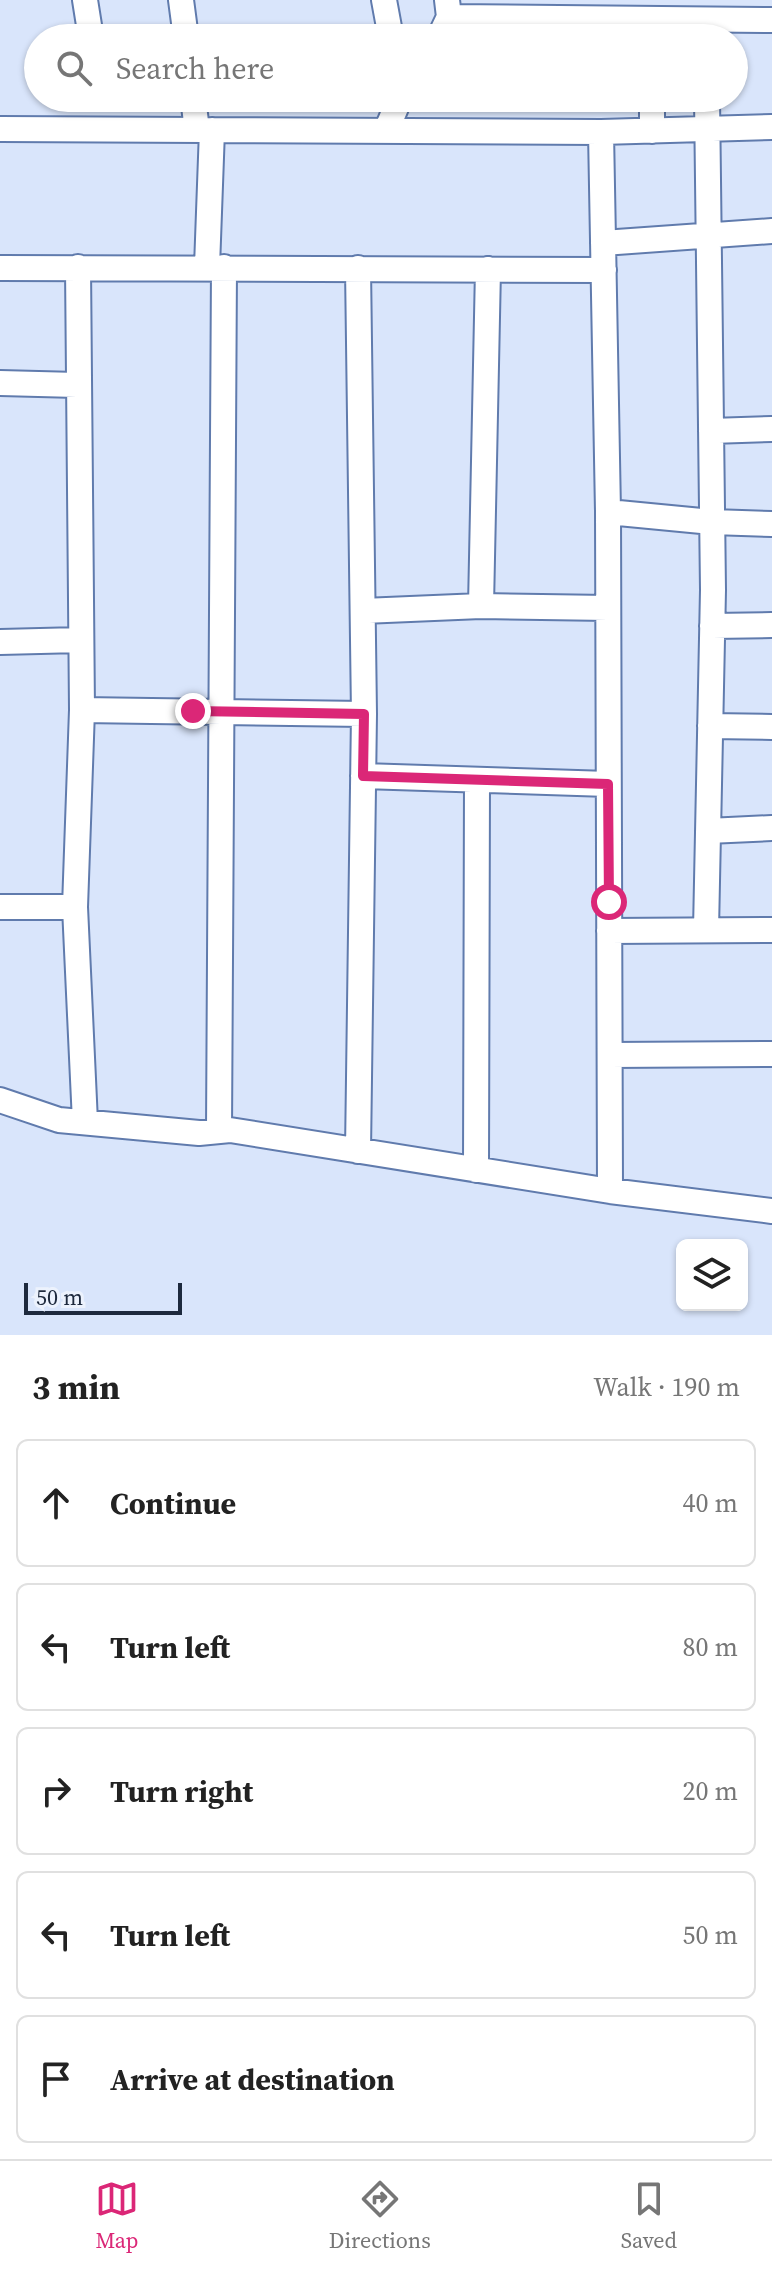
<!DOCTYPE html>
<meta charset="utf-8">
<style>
body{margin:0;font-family:"Source Serif 4",serif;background:#f2f2f2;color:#222}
.controls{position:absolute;right:24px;bottom:24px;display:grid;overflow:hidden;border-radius:12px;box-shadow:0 2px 6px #0004}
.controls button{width:72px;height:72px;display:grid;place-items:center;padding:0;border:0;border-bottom:2px solid #e0e0e0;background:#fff;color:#222;font:40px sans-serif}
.scale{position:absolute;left:24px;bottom:20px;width:158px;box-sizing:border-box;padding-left:8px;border:4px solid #1d293d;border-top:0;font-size:22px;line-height:28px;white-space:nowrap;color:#1d293d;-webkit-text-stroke:6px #ecf2fd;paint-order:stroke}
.stop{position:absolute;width:24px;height:24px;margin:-18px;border:6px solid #db2777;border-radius:50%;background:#fff}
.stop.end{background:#db2777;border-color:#fff;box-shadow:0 2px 8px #0008}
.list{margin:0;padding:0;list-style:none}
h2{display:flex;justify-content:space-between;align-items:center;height:104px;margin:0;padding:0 32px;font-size:34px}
h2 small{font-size:26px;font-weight:400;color:#767676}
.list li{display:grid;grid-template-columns:52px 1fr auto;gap:24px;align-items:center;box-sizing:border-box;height:128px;margin:0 16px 16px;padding:0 16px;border:2px solid #e0e0e0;border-radius:12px}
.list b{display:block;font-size:30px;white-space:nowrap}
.list em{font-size:26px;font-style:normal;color:#767676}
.icon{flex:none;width:44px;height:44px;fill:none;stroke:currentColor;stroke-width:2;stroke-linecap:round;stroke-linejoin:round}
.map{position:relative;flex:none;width:772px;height:1335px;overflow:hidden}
.search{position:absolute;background:#fff;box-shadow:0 2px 6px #0004;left:24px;right:24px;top:24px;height:88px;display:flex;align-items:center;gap:20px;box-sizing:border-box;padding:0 28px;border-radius:44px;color:#767676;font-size:30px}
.sheet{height:824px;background:#fff}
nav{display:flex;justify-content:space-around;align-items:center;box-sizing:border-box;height:112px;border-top:2px solid #e0e0e0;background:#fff;font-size:22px;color:#767676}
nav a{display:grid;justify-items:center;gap:4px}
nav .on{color:#db2777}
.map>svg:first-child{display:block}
</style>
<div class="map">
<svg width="772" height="1335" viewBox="0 0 772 1335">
<rect width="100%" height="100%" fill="#d9e5fb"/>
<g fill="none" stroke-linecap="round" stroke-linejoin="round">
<g stroke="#607bad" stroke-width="28">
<path id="street" d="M85,0L91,38
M181,0L186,38
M384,0L391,38
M449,17L772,20
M439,38L449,17L447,0
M193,98L197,130
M0,129L601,132L772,127
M386,131L400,98
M652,131V98
M601,132L608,512L610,1191
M603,243L772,231
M78,267L82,710L75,907L85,1122
M207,267L212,130
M0,268L604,270
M0,383L77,385
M711,431L772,429
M608,512L712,522L772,524
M481,606L488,269
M363,611L481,606L608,608
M712,626L772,625
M0,642L80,640
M82,710L364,714
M710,726L772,727
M363,776L608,784
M708,831L772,828
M0,907H75
M706,930L713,590L707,98
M609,931L772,930
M610,1055L772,1054
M0,1100L59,1120L199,1133L230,1130L610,1191L772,1211
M219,1131L224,267
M358,1151L364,714L358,268
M476,1170L477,780"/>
</g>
<use href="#street" stroke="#fff" stroke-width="24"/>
</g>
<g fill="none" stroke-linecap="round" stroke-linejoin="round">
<path stroke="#db2777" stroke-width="10" d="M193,711L364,714L363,776L608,784L609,902"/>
</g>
</svg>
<div class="controls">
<button><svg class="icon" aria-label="layers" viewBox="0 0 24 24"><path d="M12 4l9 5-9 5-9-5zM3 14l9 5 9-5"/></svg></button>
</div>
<div class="scale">50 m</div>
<div class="stop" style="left:609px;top:902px"></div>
<div class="stop end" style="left:193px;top:711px"></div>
<div class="search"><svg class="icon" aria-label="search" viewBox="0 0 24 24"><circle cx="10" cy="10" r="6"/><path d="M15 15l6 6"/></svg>Search here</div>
</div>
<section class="sheet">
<h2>3 min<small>Walk · 190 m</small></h2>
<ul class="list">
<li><svg class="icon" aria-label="ahead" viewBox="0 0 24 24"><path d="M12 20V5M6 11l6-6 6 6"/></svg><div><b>Continue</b></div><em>40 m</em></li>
<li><svg class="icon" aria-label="left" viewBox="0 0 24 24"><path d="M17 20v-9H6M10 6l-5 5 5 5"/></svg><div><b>Turn left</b></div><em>80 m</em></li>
<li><svg class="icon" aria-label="right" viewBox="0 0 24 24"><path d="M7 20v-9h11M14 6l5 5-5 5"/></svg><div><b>Turn right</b></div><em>20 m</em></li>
<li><svg class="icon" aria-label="left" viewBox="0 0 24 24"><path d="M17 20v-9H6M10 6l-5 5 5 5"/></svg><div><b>Turn left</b></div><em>50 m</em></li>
<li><svg class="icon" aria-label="arrive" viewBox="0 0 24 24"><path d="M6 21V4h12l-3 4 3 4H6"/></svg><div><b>Arrive at destination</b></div></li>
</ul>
</section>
<nav>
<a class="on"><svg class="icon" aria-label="map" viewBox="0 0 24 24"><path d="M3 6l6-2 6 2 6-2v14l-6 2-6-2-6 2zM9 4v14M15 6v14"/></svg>Map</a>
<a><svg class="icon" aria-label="directions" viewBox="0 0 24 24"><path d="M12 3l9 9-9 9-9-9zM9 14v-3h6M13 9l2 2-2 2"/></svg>Directions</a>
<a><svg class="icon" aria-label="saved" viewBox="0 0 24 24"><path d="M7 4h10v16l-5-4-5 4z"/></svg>Saved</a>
</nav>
